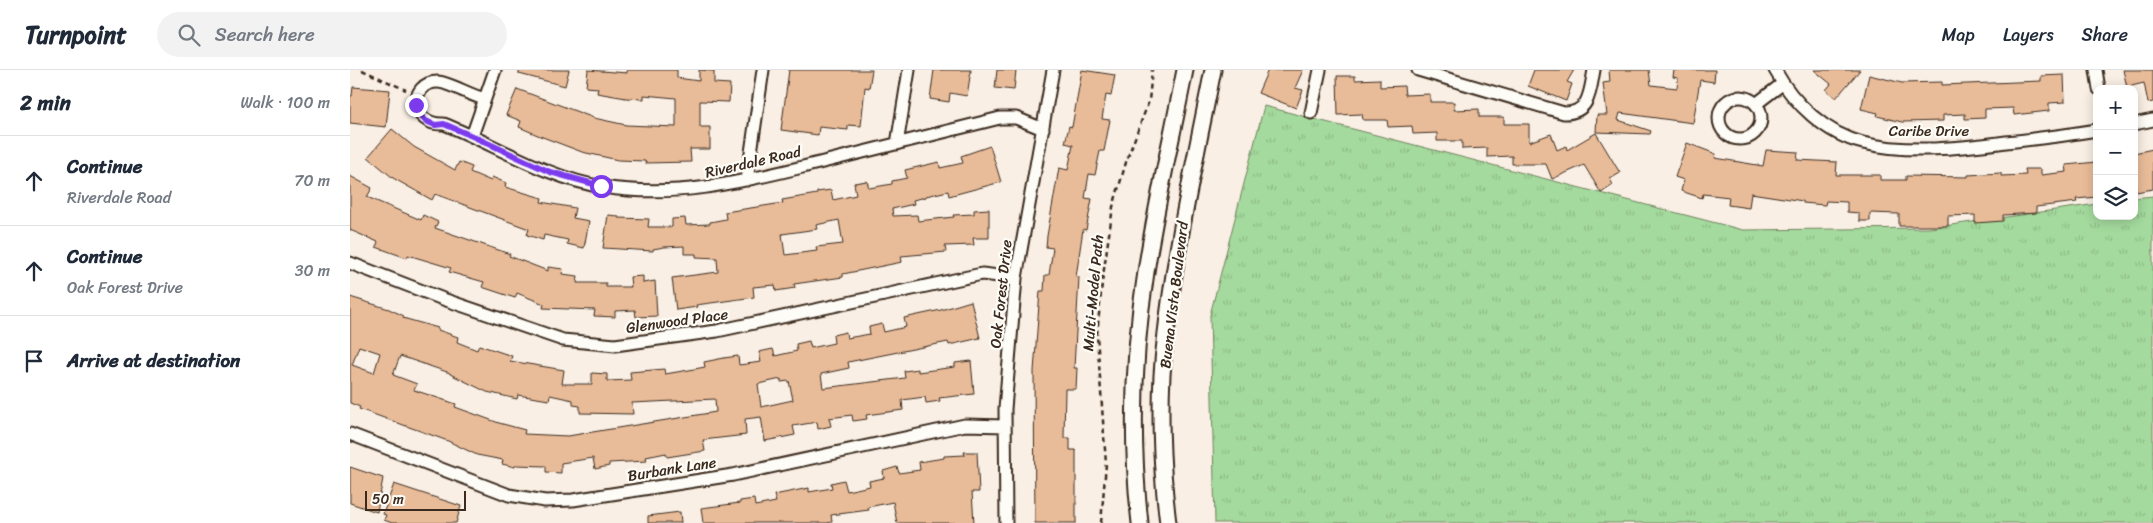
<!DOCTYPE html>
<meta charset="utf-8">
<style>
body{margin:0;font-family:Sriracha,sans-serif;background:#f2f2f3;color:#1f2937}
.controls{position:absolute;right:15px;top:15px;display:grid;overflow:hidden;border-radius:10px;box-shadow:0 2px 12px #0003}
.controls button{width:45px;height:45px;display:grid;place-items:center;padding:0;border:0;border-bottom:1px solid #e0e1e3;background:#fff;color:#1f2937;font:25px sans-serif}
.scale{position:absolute;left:15px;bottom:12px;width:101px;box-sizing:border-box;padding-left:5px;border:2px solid #3b2a1e;border-top:0;font-size:14px;line-height:18px;white-space:nowrap;color:#3b2a1e;-webkit-text-stroke:4px #fdfcf7;paint-order:stroke}
.stop{position:absolute;width:15px;height:15px;margin:-11px;border:4px solid #7c3aed;border-radius:50%;background:#fff}
.stop.end{background:#7c3aed;border-color:#fff;box-shadow:0 1px 5px #0008}
.list{margin:0;padding:0;list-style:none}
h2{display:flex;justify-content:space-between;align-items:center;height:65px;margin:0;padding:0 20px;font-size:21px}
h2 small{font-size:16px;font-weight:400;color:#747a83}
.list li{display:grid;grid-template-columns:32px 1fr auto;gap:15px;align-items:center;box-sizing:border-box;height:90px;padding:0 20px;border-top:1px solid #e0e1e3}
.list b{display:block;font-size:19px;white-space:nowrap}
.list p{margin:0;font-size:16px;white-space:nowrap;color:#747a83}
.list em{font-size:16px;font-style:normal;color:#747a83}
.icon{flex:none;width:28px;height:28px;fill:none;stroke:currentColor;stroke-width:2;stroke-linecap:round;stroke-linejoin:round}
.map{position:relative;flex:none;width:1803px;height:453px;overflow:hidden}
header{display:flex;align-items:center;gap:30px;box-sizing:border-box;height:70px;padding:0 25px;background:#fff;border-bottom:1px solid #e0e1e3}
header strong{font-size:24px}
nav{display:flex;gap:28px;margin-inline-start:auto;font-size:18px}
.search{width:350px;height:45px;background:#f2f2f3;display:flex;align-items:center;gap:12px;box-sizing:border-box;padding:0 18px;border-radius:28px;color:#747a83;font-size:19px}
main{display:flex}
aside{flex:1;background:#fff}
.map>svg:first-child{display:block}
</style>
<header>
<strong>Turnpoint</strong>
<div class="search"><svg class="icon" aria-label="search" viewBox="0 0 24 24"><circle cx="10" cy="10" r="6"/><path d="M15 15l6 6"/></svg>Search here</div>
<nav><a>Map</a><a>Layers</a><a>Share</a></nav>
</header>
<main>
<aside>
<h2>2 min<small>Walk · 100 m</small></h2>
<ul class="list">
<li><svg class="icon" aria-label="ahead" viewBox="0 0 24 24"><path d="M12 20V5M6 11l6-6 6 6"/></svg><div><b>Continue</b><p>Riverdale Road</p></div><em>70 m</em></li>
<li><svg class="icon" aria-label="ahead" viewBox="0 0 24 24"><path d="M12 20V5M6 11l6-6 6 6"/></svg><div><b>Continue</b><p>Oak Forest Drive</p></div><em>30 m</em></li>
<li><svg class="icon" aria-label="arrive" viewBox="0 0 24 24"><path d="M6 21V4h12l-3 4 3 4H6"/></svg><div><b>Arrive at destination</b></div></li>
</ul>
</aside>
<div class="map">
<svg width="1803" height="453" viewBox="0 0 1803 453">
<defs>
<pattern id="grass-tufts" width="24" height="20" patternUnits="userSpaceOnUse" patternTransform="scale(1.25)"><rect width="24" height="20" fill="#a4da9d"/><path d="M3 7l-1-3M5 7V3M7 7l1-3M15 17l-1-3M17 17v-4M19 17l1-3" fill="none" stroke="#8ebb87"/></pattern>
</defs>
<rect width="100%" height="100%" fill="#f9efe4"/>
<filter id="ink" filterUnits="userSpaceOnUse"><feTurbulence type="fractalNoise" baseFrequency=".02" numOctaves="2"/><feDisplacementMap in="SourceGraphic" scale="10" xChannelSelector="R" yChannelSelector="G"/><feConvolveMatrix kernelMatrix="1 2 1 2 8 2 1 2 1" color-interpolation-filters="sRGB"/></filter>
<g filter="url(#ink)">
<path fill="url(#grass-tufts)" stroke="#70825e" d="M914,36L1393,160L1580,158L1747,134V146H1784V128L1803,126V453H865L860,245Z"/>
<path fill="#e9bc99" stroke="#3b2a1e" fill-rule="evenodd" d="M169,0H219L215,16L169,4Z
M238,0L277,3V0H327V8L349,11V0L364,1V13L380,14L379,32L350,31V57H360V79H340L341,92L295,93V91L268,90L232,82L190,66L169,57L171,51L156,45L167,19L244,48L276,55L326,57V28L294,25V29L276,28L247,23L248,18L236,17Z
M439,0H522L519,18L515,17L511,56L498,55V60L469,57L468,65L431,60Z
M584,0H621L617,26L600,23L599,32L580,29Z
M647,0H666L664,20L645,18Z
M732,0L765,5L761,26L756,25L752,49L760,50L754,81H750L745,105L739,104L735,128L742,129L736,160L733,159L726,207H729L724,298H727L726,319H715L714,368H720V380H726V453H685L684,301L690,221H694L695,205H699L703,178L696,177L697,166L709,98L718,100L723,75L715,73L719,56L722,57Z
M918,0H953L945,18L953,20L946,38L908,23Z
M1184,0H1224L1217,12L1222,14L1216,31L1178,16Z
M1259,0H1299L1301,15L1327,18L1328,8L1323,7L1324,0H1365L1364,12L1350,10L1343,53L1270,43L1268,50L1301,61L1300,64L1246,62L1247,45H1257L1253,13L1260,12Z
M1464,0H1510L1486,28L1476,20L1481,14Z
M1773,0H1803V32L1798,33L1794,13L1777,17Z
M1519,5L1552,13L1592,12V15L1691,11V6L1714,5L1715,32L1699,33V41L1664,45L1663,38L1635,39V48L1615,49V44L1593,45V51L1552,52L1527,46L1528,43L1511,39Z
M987,6H1005V10L1030,9V17L1054,16L1055,25L1080,24V32H1104V40L1129,39V47H1154V54H1179V72L1201,64L1207,80L1216,76L1217,80L1246,63L1270,103L1260,109L1263,115L1251,123L1234,95L1202,109L1196,94H1162V86L1137,87V78L1112,79V71H1087V63L1063,64L1062,56L1038,57L1037,50H1013L1012,44L988,45Z
M3,17L40,20L36,57L0,53V26H2Z
M42,59L64,77L105,100L109,92L122,97L120,102L141,111L142,107L156,113L155,117L192,128L191,132L225,138L223,148L239,151L234,178L217,174L218,170L194,165L193,170L177,165L179,159L85,124L82,130L43,108L18,87Z
M1337,73L1366,84L1365,88L1413,96L1416,80L1448,82L1447,90L1487,92L1486,105H1530V110H1556V106L1618,107V105L1651,103V106L1676,105L1675,99H1691V105L1717,102L1716,95L1747,92V127L1726,129L1727,132L1686,137V143L1653,145V151L1625,153V145L1598,146V156H1549V144L1520,143V151H1509V143L1497,142V132L1476,131L1475,135L1453,133V131L1401,123L1399,138L1378,135L1379,127L1353,124L1352,128L1331,121L1334,110L1325,107Z
M640,76L651,112L599,126L598,121L576,126V127L563,130L564,134L542,139L543,146L567,145L568,151L604,147L603,145L624,144V140L639,139V168H623L624,175L595,176L596,182L551,186L552,192L493,204V207L444,214L445,218L426,221L425,215L403,217L404,227L346,235L347,237L326,240L322,208L368,202L367,188L346,187V184H334V176L314,177L303,179V181L253,178L258,145L268,146V148L299,149L298,157H322V149L335,148L336,155L360,154V152L376,149L375,142L433,133L432,130L467,124V122L481,120L483,130L506,125L504,113L517,111L519,118L542,114V111L557,108L555,100L589,92L590,98L613,93L611,86ZM489,150L493,174L466,177L467,181L435,185L432,164L467,159L466,155Z
M1803,79V119L1786,122L1784,83Z
M0,106L22,118L17,127L71,150L73,145L88,152L85,158L160,184L159,186L198,201V197L213,199L212,204L228,206L227,213H256V217H281L280,207L293,206V213L305,211L307,246L286,247L285,240L265,241V247L244,246L245,240L193,238L194,234L167,223L165,228L132,217L134,212L99,202L101,198L58,185L57,188L26,177L28,172L0,160Z
M0,227L39,239L54,246L53,248L88,258V260L108,267L107,272L127,280L129,275L162,286L160,291L214,300L212,314H242V303L257,304V311L281,310L280,302L314,299L315,304L339,300L355,297L354,292L374,288L388,286L389,295L411,292L409,282L423,279L425,286L447,281L446,274L459,271L461,278L484,273L483,265L496,262L497,268L520,264L519,257L532,254L534,262L556,257L554,248L591,240L621,231L630,268L599,275L598,272L498,292L499,298L471,304L473,318L555,308L554,301L568,299V302L605,297V293L621,291L624,324L589,328L590,331L576,333L575,327L552,330L553,340L516,345L517,349L503,351L502,345L479,348L481,356L468,359L467,352L443,356L445,365L415,371L411,347L395,349L396,365L353,370L355,381L317,387L316,383L296,387L297,391L259,393V396L245,399L243,388L211,393V403L196,402V396L166,395L165,397L152,394L153,390L127,385L98,371L9,339L10,337L0,333ZM9,276L30,283L24,303L2,295ZM50,286L100,303V304L137,322L167,329L168,325L199,330L200,325L223,330V335L230,336V343L283,344L282,333L365,329L366,342L218,366L174,364L175,360L149,353L105,337L106,334L64,320L67,314L43,305ZM431,309V312L439,311L443,330L411,337L408,314Z
M614,382H627L629,422H622L624,453H547L543,432L518,437L519,440L481,445L482,452L477,453H353L351,438L390,433V431L404,429L405,436L426,432L424,425L459,418V422L482,418L481,413L494,410L497,421L520,416L519,411L534,408L533,401L547,397L549,403L570,400L569,392L594,388V386L615,385Z
M0,397L33,408L27,442L0,433Z
M44,414L111,436L106,453H42L34,450L36,445L33,444Z
M330,442L331,453H298V446Z"/>
<g fill="none" stroke-linecap="round" stroke-linejoin="round">
<g stroke="#3b2a1e" stroke-width="15">
<path id="minor" d="M1068,0L1214,43C1240,43 1240,21 1244,0
M1425,0C1443,33 1476,64 1513,73C1559,84 1610,78 1656,72C1687,69 1717,65 1747,60
M1746,0L1749,19
M1369 48a21 21 0 1 1 42 0a21 21 0 1 1-42 0Z
M135,29C121,26 98,12 88,12C58,12 59,56 94,54C146,75 197,108 253,117C331,129 394,111 469,93C530,78 590,63 650,48H666L693,59
M1406,34L1432,14
M961,43L970,0
M1784,54L1803,50
M122,66L145,0
M547,74L559,0
M397,110L413,0
M0,193L93,229L213,270L265,275L367,261L632,204L666,208
M0,364L159,425L195,431L223,430L383,405L615,355L655,356
M656,453L655,339L666,208L703,0"/>
</g>
<g stroke="#3b2a1e" stroke-width="19">
<path id="secondary" d="M790,453C781,371 783,284 796,202C806,134 822,67 835,0
M818,453C811,397 808,327 815,272C825,180 845,90 863,0"/>
</g>
<path stroke="#3b2a1e" stroke-width="2.5" stroke-dasharray="5 4" stroke-linecap="butt" d="M12,0L56,20
M751,453L756,394L747,265L752,213L763,137L777,89L799,31L802,0"/>
<use href="#minor" stroke="#fdfcf7" stroke-width="11"/>
<use href="#secondary" stroke="#fdfcf7" stroke-width="15"/>
</g>
</g>
<g fill="none" stroke-linecap="round" stroke-linejoin="round" filter="url(#ink)">
<path stroke="#7c3aed" stroke-width="6" d="M66,35L69,44L76,51L85,55L94,54L122,66L200,102L251,116"/>
</g>
<g text-anchor="middle" stroke-width="4.5" stroke-linejoin="round" paint-order="stroke">
<g font-size="15" fill="#3b2a1e" stroke="#fdfcf7">
<text x="1579" y="66">Caribe Drive</text>
<text transform="translate(403 92) rotate(-13)" y="5">Riverdale Road</text>
<text transform="translate(743 223) rotate(-85)" y="5">Multi-Model Path</text>
<text transform="translate(651 224) rotate(-84)" y="5">Oak Forest Drive</text>
<text transform="translate(824 225) rotate(-83)" y="5">Buena Vista Boulevard</text>
<text transform="translate(327 251) rotate(-8)" y="5">Glenwood Place</text>
<text transform="translate(322 399) rotate(-9)" y="5">Burbank Lane</text>
</g>
</g>
</svg>
<div class="controls">
<button>+</button>
<button>−</button>
<button><svg class="icon" aria-label="layers" viewBox="0 0 24 24"><path d="M12 4l9 5-9 5-9-5zM3 14l9 5 9-5"/></svg></button>
</div>
<div class="scale">50 m</div>
<div class="stop" style="left:251px;top:116px"></div>
<div class="stop end" style="left:66px;top:35px"></div>
</div>
</main>
